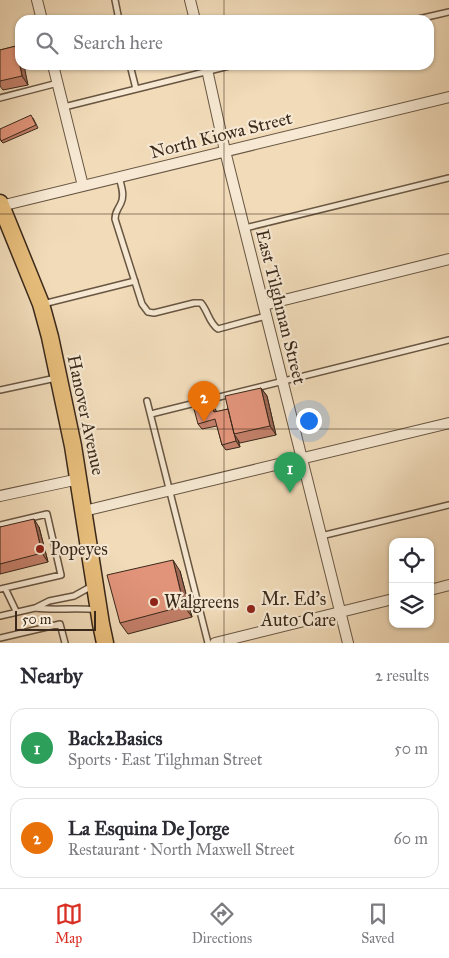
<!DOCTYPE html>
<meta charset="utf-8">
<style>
body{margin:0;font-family:"IM FELL Great Primer",serif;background:#f7f7f7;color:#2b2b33}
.controls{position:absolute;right:15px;bottom:15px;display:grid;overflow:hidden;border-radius:10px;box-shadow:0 1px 4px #0004}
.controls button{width:45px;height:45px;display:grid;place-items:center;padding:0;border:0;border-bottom:1px solid #e1e1e2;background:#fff;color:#2b2b33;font:25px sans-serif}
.scale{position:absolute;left:15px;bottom:12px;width:81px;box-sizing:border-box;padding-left:5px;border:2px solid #3a291b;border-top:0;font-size:14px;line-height:18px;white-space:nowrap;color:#3a291b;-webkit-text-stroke:4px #f6e8d2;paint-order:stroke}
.you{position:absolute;left:308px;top:420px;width:18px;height:18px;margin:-12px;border:4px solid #fff;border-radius:50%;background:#1a73e8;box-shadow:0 0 0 8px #1a73e833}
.badge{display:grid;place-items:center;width:32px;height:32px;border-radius:50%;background:#d93025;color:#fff;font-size:16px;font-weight:700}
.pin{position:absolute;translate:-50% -41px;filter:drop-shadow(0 1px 2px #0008)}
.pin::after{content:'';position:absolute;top:26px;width:18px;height:15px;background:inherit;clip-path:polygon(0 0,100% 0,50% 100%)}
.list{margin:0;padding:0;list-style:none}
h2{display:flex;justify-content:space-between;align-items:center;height:65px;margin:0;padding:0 20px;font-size:21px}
h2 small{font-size:16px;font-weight:400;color:#7c7c81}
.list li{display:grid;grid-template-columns:32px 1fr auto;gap:15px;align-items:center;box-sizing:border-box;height:80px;margin:0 10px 10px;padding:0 10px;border:1px solid #e1e1e2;border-radius:15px}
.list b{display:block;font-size:19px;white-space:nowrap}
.list p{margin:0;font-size:16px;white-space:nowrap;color:#7c7c81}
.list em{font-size:16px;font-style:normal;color:#7c7c81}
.icon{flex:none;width:28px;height:28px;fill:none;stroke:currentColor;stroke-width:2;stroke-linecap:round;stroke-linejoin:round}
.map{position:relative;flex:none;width:449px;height:643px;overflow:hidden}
.search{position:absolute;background:#fff;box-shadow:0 1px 4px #0004;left:15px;right:15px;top:15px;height:55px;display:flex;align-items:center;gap:12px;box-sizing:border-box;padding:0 18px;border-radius:15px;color:#7c7c81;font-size:19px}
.sheet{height:245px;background:#fff}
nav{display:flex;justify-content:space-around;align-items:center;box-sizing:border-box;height:70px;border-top:1px solid #e1e1e2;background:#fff;font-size:14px;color:#7c7c81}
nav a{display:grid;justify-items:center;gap:2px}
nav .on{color:#d93025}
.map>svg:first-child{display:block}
</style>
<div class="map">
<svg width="449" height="643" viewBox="0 0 449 643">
<rect width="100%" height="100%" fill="#f1dbb9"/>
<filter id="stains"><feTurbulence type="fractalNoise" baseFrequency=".004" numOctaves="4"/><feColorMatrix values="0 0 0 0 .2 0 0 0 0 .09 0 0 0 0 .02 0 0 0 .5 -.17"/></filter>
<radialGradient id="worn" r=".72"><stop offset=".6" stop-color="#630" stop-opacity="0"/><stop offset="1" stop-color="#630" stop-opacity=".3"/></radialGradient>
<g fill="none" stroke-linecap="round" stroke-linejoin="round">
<g stroke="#685642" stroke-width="8">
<path id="service" d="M115,0L119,20
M414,20L449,12
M130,65L136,89
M0,98L58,83
M64,107L233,65
M119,177C121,185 125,195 121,203C118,210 115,211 115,219L142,304L148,312L154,313L194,303H201C208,311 209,323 218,329L266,316
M245,228L449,178
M43,304L135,281
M0,390L56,378
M147,401L208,643
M151,414L449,340
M0,525L47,514L61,575L0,589
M321,536L449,505
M92,586L74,596L49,601L35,608C56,611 76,607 97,610
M5,588L16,611
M0,616L35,608
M0,638L60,624L65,643"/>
</g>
<g stroke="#685642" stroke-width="12">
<path id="minor" d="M37,0L42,20
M190,0L195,20
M53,65L83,186
M206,65L225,151L348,643
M1,206L449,97
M264,305L449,259
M0,496L79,479
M84,511L449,423
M430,590L449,585
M215,643L393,599"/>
</g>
<g stroke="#3a291b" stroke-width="19">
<path id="primary" d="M0,203L41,304L50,337L73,446L101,624L105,643"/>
</g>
<use href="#service" stroke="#f6e8d2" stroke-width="5"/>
<use href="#minor" stroke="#f6e8d2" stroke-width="10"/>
<use href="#primary" stroke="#e8be7c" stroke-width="16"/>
</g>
<path fill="#c27f69" stroke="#3a291b" d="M16,46L28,85L3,90L0,86V50Z
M33,118L38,128L3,143L1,141Z
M261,388L267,396L276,435L240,443L238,440L240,447L226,450L222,445L217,426L202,429L198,424L212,405L216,412L228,409Z
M0,527H39L48,562L0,574Z
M180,571L192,617L128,634L120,623Z"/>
<path fill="#9e6855" stroke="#3a291b" d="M16,46L20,51V65Z
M20,65H24L28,85L22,76Z
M261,388L267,396L276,435L270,426Z
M212,405L216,410L218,418L214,412Z
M234,434L238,440L240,447L236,441Z
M34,519L39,527L48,562L42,553Z
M173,560L180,571L192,617L184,606Z"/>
<path fill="#e1947a" stroke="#3a291b" d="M16,46L22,76L0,81V50Z
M31,115L36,125L1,141L0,138V129Z
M261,388L270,426L234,434L225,396Z
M212,405L214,412L228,409L236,441L222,445L215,419L198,424L194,409Z
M34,519L42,553L0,564V527Z
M173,560L184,606L120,623L107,575Z"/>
<path fill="none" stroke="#3a291b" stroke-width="1" stroke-opacity="0.55" d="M224,0V20M224,65V643M0,214H449M0,429H449"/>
<g fill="#8f2418" stroke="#f6e8d2" stroke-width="2">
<circle cx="40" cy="549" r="5"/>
<circle cx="154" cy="602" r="5"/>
<circle cx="251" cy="609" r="5"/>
</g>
<g text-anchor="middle" stroke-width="4.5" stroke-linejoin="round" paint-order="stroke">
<g font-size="18" fill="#3a291b" stroke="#f6e8d2">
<text transform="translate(221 135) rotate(-14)" y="6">North Kiowa Street</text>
<text transform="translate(281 307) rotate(76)" y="6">East Tilghman Street</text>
<text transform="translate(86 415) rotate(78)" y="6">Hanover Avenue</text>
</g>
<g font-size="18" fill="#3a291b" stroke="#f6e8d2" text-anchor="start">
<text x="50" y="555">Popeyes</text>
<text x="261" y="605">Mr. Ed's<tspan x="261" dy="21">Auto Care</tspan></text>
<text x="164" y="608">Walgreens</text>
</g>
</g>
<rect width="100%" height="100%" filter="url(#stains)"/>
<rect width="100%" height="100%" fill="url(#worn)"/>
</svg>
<div class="controls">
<button><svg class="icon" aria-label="locate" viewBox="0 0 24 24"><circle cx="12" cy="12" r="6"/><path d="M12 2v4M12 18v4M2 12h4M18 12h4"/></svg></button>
<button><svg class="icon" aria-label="layers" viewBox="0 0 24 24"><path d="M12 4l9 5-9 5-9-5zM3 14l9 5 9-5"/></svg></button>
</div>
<div class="scale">50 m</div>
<div class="you"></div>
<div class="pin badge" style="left:290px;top:493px;background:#2e9e5b">1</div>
<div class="pin badge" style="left:204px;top:422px;background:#e8710a">2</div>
<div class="search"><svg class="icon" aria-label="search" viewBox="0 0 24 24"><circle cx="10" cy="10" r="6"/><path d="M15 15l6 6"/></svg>Search here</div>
</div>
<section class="sheet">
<h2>Nearby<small>2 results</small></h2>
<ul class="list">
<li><span class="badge" style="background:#2e9e5b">1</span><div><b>Back2Basics</b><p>Sports · East Tilghman Street</p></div><em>50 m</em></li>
<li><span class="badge" style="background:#e8710a">2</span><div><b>La Esquina De Jorge</b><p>Restaurant · North Maxwell Street</p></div><em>60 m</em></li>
</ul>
</section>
<nav>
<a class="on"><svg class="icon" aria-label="map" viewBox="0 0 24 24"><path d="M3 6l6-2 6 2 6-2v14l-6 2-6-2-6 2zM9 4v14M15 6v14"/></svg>Map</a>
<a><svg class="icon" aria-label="directions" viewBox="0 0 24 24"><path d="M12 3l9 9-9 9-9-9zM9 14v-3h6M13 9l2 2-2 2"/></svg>Directions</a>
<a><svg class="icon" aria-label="saved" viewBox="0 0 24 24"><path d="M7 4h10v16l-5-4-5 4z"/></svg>Saved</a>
</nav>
